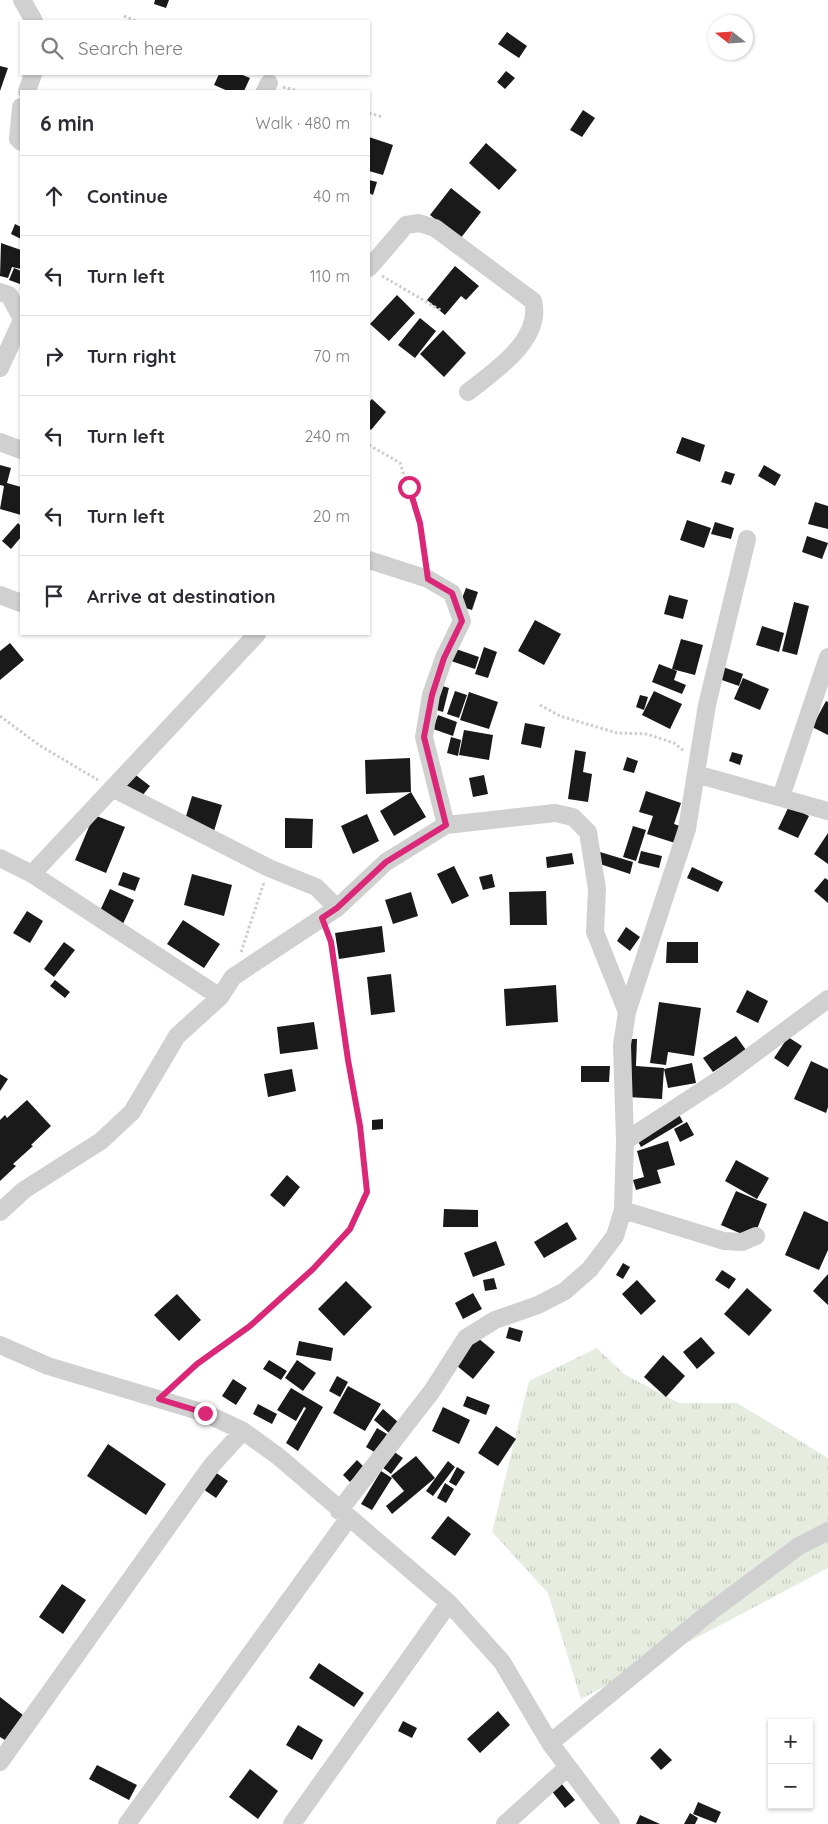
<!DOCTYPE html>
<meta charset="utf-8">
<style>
body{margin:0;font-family:Quicksand,sans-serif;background:#f7f7f7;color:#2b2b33}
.controls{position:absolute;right:15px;bottom:15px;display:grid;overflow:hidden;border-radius:0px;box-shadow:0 1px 4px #0004}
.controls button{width:45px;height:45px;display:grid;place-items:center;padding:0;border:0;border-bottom:1px solid #e1e1e2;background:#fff;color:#2b2b33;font:25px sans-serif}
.compass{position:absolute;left:708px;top:15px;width:45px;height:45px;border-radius:50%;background:#fff;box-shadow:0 1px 4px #0004;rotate:287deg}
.stop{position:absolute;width:15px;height:15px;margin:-11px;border:4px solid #db2777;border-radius:50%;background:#fff}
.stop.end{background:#db2777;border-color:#fff;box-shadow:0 1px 5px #0008}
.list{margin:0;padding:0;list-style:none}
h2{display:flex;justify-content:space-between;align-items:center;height:65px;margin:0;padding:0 20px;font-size:21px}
h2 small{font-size:16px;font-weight:400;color:#7c7c81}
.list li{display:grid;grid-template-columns:32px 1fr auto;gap:15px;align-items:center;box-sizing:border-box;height:80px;padding:0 20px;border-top:1px solid #e1e1e2}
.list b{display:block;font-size:19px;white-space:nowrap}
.list em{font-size:16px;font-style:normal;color:#7c7c81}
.icon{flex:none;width:28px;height:28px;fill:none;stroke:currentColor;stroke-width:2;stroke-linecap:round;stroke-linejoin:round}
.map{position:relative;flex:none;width:828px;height:1824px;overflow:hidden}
.search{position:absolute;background:#fff;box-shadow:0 1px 4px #0004;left:20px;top:20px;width:350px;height:55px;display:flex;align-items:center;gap:12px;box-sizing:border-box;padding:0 18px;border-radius:0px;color:#7c7c81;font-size:19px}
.panel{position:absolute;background:#fff;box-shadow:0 1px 4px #0004;left:20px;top:90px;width:350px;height:545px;border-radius:0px}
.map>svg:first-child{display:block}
</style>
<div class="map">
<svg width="828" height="1824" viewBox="0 0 828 1824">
<defs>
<pattern id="grass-tufts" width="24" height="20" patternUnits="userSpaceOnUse" patternTransform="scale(1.25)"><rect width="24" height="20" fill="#e6ecdf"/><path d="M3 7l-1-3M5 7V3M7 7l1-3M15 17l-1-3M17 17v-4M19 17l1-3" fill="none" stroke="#c6cbc0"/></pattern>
</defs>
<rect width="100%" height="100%" fill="#fff"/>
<path fill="url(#grass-tufts)" d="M597,1348L624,1374L679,1403H737L828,1458V1568L581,1699L548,1593L492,1532L529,1381Z"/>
<path fill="#1a1a1a" d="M155,0H169L166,8L154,4Z
M507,32L527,46L519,58L498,44Z
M0,66L8,68L0,91Z
M506,71L515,78L505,89L497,82Z
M219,74H240L250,78L244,91H228L214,85Z
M583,110L595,118L582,137L570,130Z
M369,137L393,145L383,175L369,171Z
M486,143L517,170L499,190L469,163Z
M369,180L377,182L373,195L369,193Z
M451,188L481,212L460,239L430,215Z
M15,224L21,227V239L11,234Z
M1,243L21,250V269L12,267L8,278L0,276Z
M455,266L479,286L466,300L461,296L445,315L427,300Z
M14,268L21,271L20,284L9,280Z
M397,295L415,313L389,341L370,324Z
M420,318L436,331L415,358L398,345Z
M443,330L466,353L444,377L420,354Z
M372,399L386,412L371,430L369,428V402Z
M682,437L705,445L700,462L676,453Z
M0,465L11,468L7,483L21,487V515L0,509L4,486L0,485Z
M764,465L781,475L775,486L758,476Z
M725,471L735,474L731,485L721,482Z
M815,502L828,506V529L808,524Z
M687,520L711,528L704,548L680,540Z
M715,522L734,528L731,539L711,534Z
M18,523L21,526V537L11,549L2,541Z
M807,536L828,543L822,559L802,552Z
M466,588L478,592L472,610L459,606Z
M669,595L688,600L683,619L664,614Z
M794,602L809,606L797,655L782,651Z
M535,620L561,634L544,665L518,651Z
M762,626L784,633L779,652L756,645Z
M681,639L703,645L695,675L672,669Z
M10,643L24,660L0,680V651Z
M484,647L497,652L488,678L475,674Z
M456,649L479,657L475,669L451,661Z
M659,664L677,671L674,680L686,685L682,694L652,682Z
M723,667L743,674L739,686L719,679Z
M743,678L769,689L760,710L734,699Z
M436,684L449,688L443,712L430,708Z
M455,691L467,695L459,718L447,714Z
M654,691L682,704L670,729L642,715Z
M469,692L498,702L489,729L460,720Z
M640,695L648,697L644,710L636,707Z
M826,701L828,702V735L812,727Z
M438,715L457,722L453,736L433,729Z
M525,723L545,727L541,748L521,744Z
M464,730L493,735L489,760L459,755Z
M451,737L461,740L458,756L447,753Z
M575,750L586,752L583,772L592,774L588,802L568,799Z
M732,752L743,755L740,765L729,761Z
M627,757L638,761L634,773L623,770Z
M410,758L411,792L366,794L365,760Z
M124,766L150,786L138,801L112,782Z
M484,775L488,794L473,797L469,778Z
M646,791L681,803L674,824L683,827L678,844L647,834L653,816L639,812Z
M411,792L426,817L394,836L380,811Z
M192,796L222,805L214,831L184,823Z
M789,806L809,816L798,838L778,829Z
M367,814L379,841L353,854L341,826Z
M94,815L125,827L106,873L75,860Z
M285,818L313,819L312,848H285Z
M633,826L646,830L636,861L623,857Z
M828,833V864L814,854Z
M641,851L662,856L659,868L638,863Z
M600,852L633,862L630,874L597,863Z
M572,853L574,864L547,868L546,857Z
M454,866L469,896L452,904L437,874Z
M692,867L723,882L718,892L687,878Z
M123,872L140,878L135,891L118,885Z
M192,874L232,885L224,916L184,905Z
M492,874L495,887L483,890L479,877Z
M825,878L828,880V903L814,891Z
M110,889L134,900L122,926L98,915Z
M546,891L547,925H510L509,892Z
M411,892L418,916L393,924L385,900Z
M27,911L43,921L30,943L13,933Z
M183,920L220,944L204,968L167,944Z
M382,926L385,952L339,959L335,933Z
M626,927L640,937L630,951L617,941Z
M64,942L75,950L54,977L44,969Z
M667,942H698V963H666Z
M391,974L395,1012L371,1015L367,977Z
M55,980L70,992L65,998L50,986Z
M556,985L558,1022L506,1026L504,989Z
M747,990L768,1001L758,1023L736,1012Z
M659,1002L701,1008L694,1056L668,1052L666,1065L650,1063Z
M314,1022L318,1049L280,1054L277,1027Z
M736,1036L746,1050L713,1072L703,1058Z
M788,1037L802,1046L788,1067L774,1058Z
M625,1039H637L636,1066L664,1068L662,1099L628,1097Z
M811,1061L828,1069V1107L826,1113L794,1099Z
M692,1063L696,1083L668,1088L664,1069Z
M581,1066H610L609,1082H581Z
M292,1069L296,1091L268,1097L264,1074Z
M0,1074L8,1079L0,1091Z
M27,1100L51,1126L31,1145L33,1146L13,1164L16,1166L0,1181V1120L5,1115L7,1118Z
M677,1111L683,1122L641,1147L635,1136Z
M383,1119V1129L372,1130V1120Z
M687,1122L694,1135L680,1142L674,1129Z
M668,1141L675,1165L657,1170L661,1183L636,1190L633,1180L644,1177L637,1151Z
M736,1160L769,1178L757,1199L725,1181Z
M287,1175L300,1187L284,1207L270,1195Z
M736,1191L767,1204L753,1239L721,1225Z
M444,1209L478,1210V1227H443Z
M804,1211L828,1222V1250L819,1270L785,1255Z
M567,1222L577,1239L544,1258L534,1242Z
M496,1241L505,1265L473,1277L464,1253Z
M623,1263L630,1267L623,1279L616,1275Z
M722,1270L736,1279L729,1289L715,1280Z
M828,1274V1305L813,1291Z
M494,1278L497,1289L485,1291L483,1280Z
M637,1280L656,1301L641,1315L622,1294Z
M346,1281L372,1307L344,1336L318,1309Z
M747,1288L772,1310L749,1336L724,1314Z
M473,1293L482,1309L463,1319L455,1303Z
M177,1294L201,1320L179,1341L154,1315Z
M509,1327L523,1331L520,1342L506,1338Z
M473,1334L495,1352L473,1379L451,1361Z
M701,1337L715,1353L697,1369L683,1352Z
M299,1341L333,1348L331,1361L296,1355Z
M663,1355L685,1376L666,1397L644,1377Z
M269,1360L287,1371L281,1380L263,1369Z
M297,1360L316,1373L303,1391L285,1378Z
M337,1376L348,1382L340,1397L329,1391Z
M233,1379L247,1388L236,1405L222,1396Z
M348,1386L381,1404L365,1431L333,1413Z
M291,1388L323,1407L298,1451L286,1443L306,1408L304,1407L296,1421L277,1410Z
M467,1396L490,1405L486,1415L463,1406Z
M258,1404L277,1414L272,1424L253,1414Z
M443,1407L470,1420L459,1444L432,1431Z
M383,1409L398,1422L389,1433L374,1420Z
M496,1426L516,1439L498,1466L478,1453Z
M377,1428L387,1434L376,1453L366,1447Z
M108,1444L166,1484L146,1515L87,1476Z
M393,1451L403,1458L391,1474L382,1467Z
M416,1456L435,1478L392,1514L386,1506L404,1491L391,1476Z
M357,1460L364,1467L350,1482L343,1475Z
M448,1461L455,1467L433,1496L426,1491Z
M457,1467L465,1472L456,1486L449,1482Z
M381,1471L392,1478L372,1510L361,1504Z
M215,1472L228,1481L216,1498L203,1489Z
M445,1483L454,1489L446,1503L437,1498Z
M448,1516L471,1534L455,1556L431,1538Z
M62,1584L86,1600L63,1634L39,1617Z
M319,1663L364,1693L354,1707L309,1678Z
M0,1697L23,1715L5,1740L0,1737Z
M498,1711L510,1725L480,1753L467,1739Z
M403,1721L417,1728L412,1738L398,1731Z
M298,1725L323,1740L312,1760L286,1745Z
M660,1748L672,1760L661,1770L650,1758Z
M97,1765L137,1785L129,1800L89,1779Z
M250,1769L278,1791L258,1819L229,1797Z
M556,1777L575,1800L565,1808L547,1785Z
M698,1802L721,1812L716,1823L693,1814Z
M690,1813L698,1818L695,1824H684Z
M640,1815L660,1824H636Z"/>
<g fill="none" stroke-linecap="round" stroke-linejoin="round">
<path stroke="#cdcdcd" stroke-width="3" stroke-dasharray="2.5 2.5" stroke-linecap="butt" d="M124,16L136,21
M283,87L298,91
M369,113L383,117
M382,276L442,311
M369,445L400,463L420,523L425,561
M540,705L560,716L617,733L647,734L674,743L684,751
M0,716L39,745L98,780
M241,952L264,882
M172,1387C224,1340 350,1261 366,1193C368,1186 365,1175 364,1167C361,1131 354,1097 348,1062C341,1022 337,981 331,941L328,933"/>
<path stroke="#d0d0d0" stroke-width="18" d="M22,0L34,21
M27,91L33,74
M265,91L269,83
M21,107L18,139L21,142
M369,268L406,225L419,223L435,228L533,301C543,340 493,372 468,392
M0,292L9,295L21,317
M0,368L21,322
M0,442L21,450
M369,560L428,579L452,593L462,621L444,658L431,695L424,737L446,825
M0,595L21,603
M696,774L828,811
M112,788L269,868L316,887L337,908
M781,797L828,657
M0,858L32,874L220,997
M32,874L257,634
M625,1141L720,1079L828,999
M623,1210L724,1241L742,1242L756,1236
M0,1212L24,1190L101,1141L132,1112L177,1036L220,997L233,977L337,908L386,862L446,825L555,813L573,817L588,832L597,889L595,932L627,1012
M0,1345L48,1366L205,1413L243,1431L279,1457L449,1603L502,1662L550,1743L611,1824
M339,1511L432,1391L466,1338L495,1320L538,1305L565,1291L590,1269L615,1236L623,1210L625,1141L622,1045L627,1012L687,829L707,705L747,539
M550,1743L710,1612L799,1546L828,1531
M0,1762L212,1465L243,1431
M127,1824L348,1519
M292,1824L449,1603
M505,1824L568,1767"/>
</g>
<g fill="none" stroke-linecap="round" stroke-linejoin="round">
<path stroke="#db2777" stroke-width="6" d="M205,1413L159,1399L197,1364L250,1326L313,1269L350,1229L367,1192L360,1126L348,1060L331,942L322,918L337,908L386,862L446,825L424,737L432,695L444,658L462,621L452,593L428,579L420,523L409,487"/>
</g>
</svg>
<div class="controls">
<button>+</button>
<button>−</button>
</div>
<svg class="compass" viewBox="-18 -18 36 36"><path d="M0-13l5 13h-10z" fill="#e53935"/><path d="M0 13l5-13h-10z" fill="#7c7c81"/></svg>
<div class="stop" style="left:409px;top:487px"></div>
<div class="stop end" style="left:205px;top:1413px"></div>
<div class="search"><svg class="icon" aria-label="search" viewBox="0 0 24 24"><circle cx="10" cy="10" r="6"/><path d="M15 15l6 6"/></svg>Search here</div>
<section class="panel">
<h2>6 min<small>Walk · 480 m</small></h2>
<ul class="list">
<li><svg class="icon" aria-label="ahead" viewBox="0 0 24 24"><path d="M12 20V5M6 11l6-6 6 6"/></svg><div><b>Continue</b></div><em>40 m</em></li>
<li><svg class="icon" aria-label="left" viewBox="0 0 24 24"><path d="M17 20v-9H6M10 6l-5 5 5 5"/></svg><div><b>Turn left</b></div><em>110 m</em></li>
<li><svg class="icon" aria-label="right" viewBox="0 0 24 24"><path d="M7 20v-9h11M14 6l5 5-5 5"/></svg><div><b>Turn right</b></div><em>70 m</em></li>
<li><svg class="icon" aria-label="left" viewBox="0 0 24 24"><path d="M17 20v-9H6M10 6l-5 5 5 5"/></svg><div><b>Turn left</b></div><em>240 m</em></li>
<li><svg class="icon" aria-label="left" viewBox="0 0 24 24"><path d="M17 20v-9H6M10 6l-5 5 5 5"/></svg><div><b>Turn left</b></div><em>20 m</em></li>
<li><svg class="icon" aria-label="arrive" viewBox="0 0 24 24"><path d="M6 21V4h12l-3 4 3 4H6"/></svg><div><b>Arrive at destination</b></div></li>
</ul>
</section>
</div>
